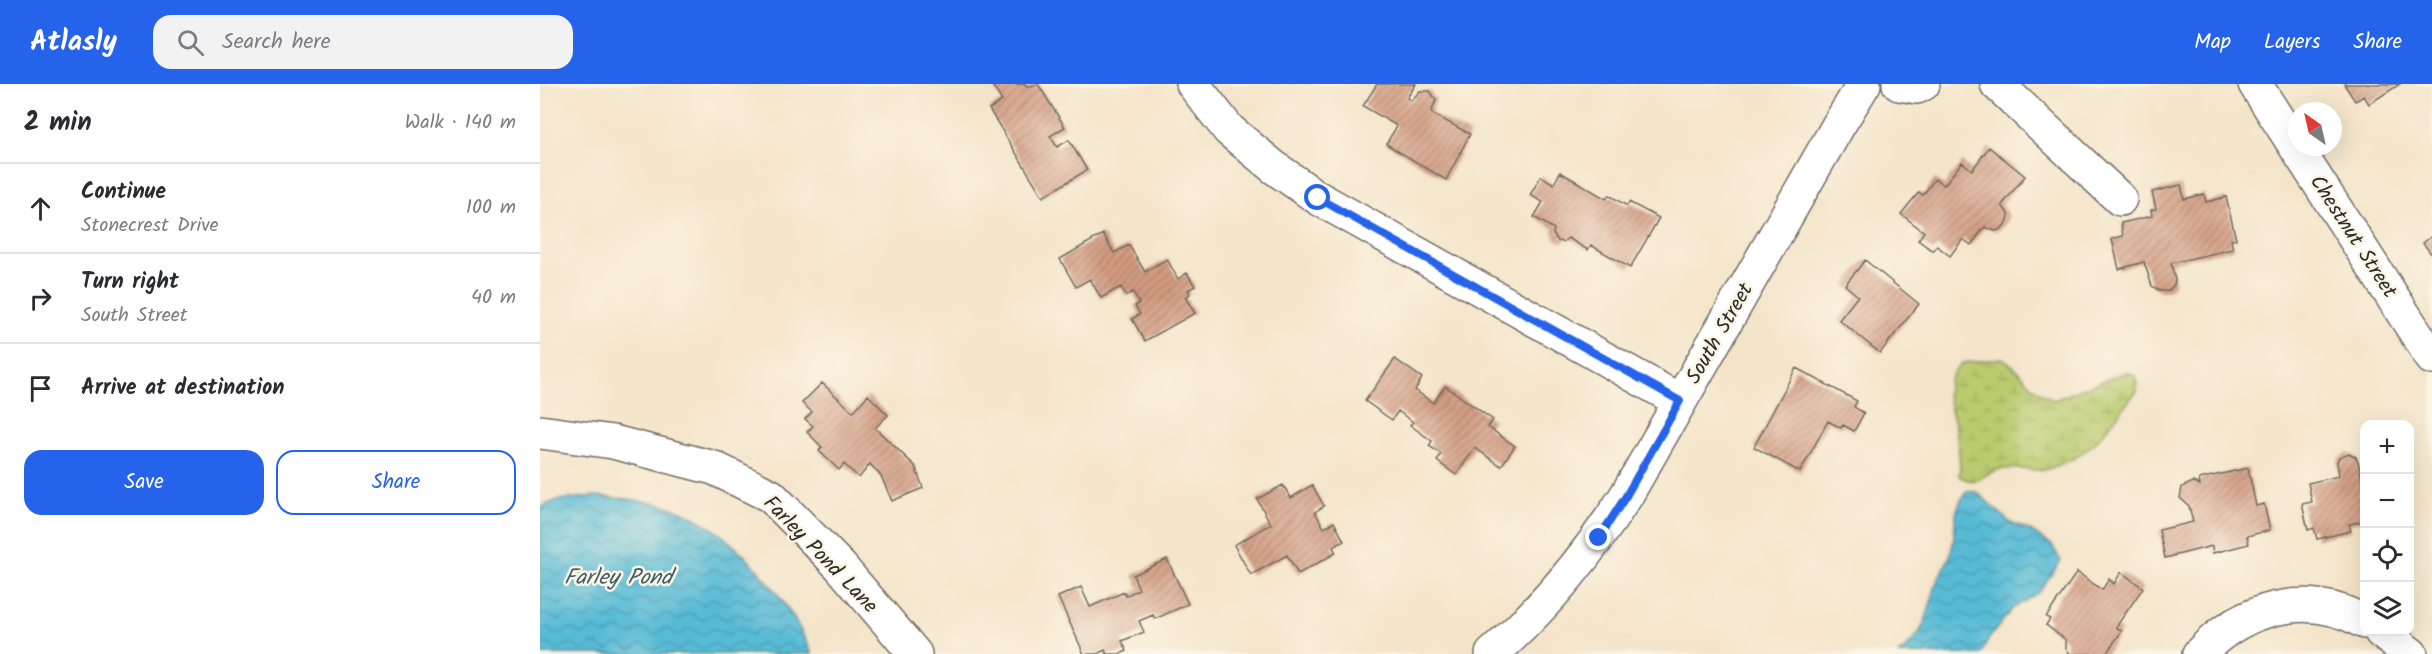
<!DOCTYPE html>
<meta charset="utf-8">
<style>
body{margin:0;font-family:Kalam,sans-serif;background:#f2f2f3;color:#2b2b33}
.controls{position:absolute;right:18px;bottom:18px;display:grid;overflow:hidden;border-radius:12px;box-shadow:0 6px 24px #0002}
.controls button{width:54px;height:54px;display:grid;place-items:center;padding:0;border:0;border-bottom:2px solid #e1e1e2;background:#fff;color:#2b2b33;font:30px sans-serif}
.compass{position:absolute;left:1748px;top:18px;width:54px;height:54px;border-radius:50%;background:#fff;box-shadow:0 6px 24px #0002;rotate:326deg}
.stop{position:absolute;width:18px;height:18px;margin:-14px;border:4px solid #2563eb;border-radius:50%;background:#fff}
.stop.end{background:#2563eb;border-color:#fff;box-shadow:0 2px 6px #0008}
.list{margin:0;padding:0;list-style:none}
h2{display:flex;justify-content:space-between;align-items:center;height:78px;margin:0;padding:0 24px;font-size:26px}
h2 small{font-size:20px;font-weight:400;color:#7c7c81}
.list li{display:grid;grid-template-columns:39px 1fr auto;gap:18px;align-items:center;box-sizing:border-box;height:90px;padding:0 24px;border-top:2px solid #e1e1e2}
.list b{display:block;font-size:22px;white-space:nowrap}
.list p{margin:0;font-size:20px;white-space:nowrap;color:#7c7c81}
.list em{font-size:20px;font-style:normal;color:#7c7c81}
.actions{display:flex;gap:12px;padding:18px 24px}
.actions a{flex:1;padding:14px 0;border:2px solid #2563eb;border-radius:18px;text-align:center;font-size:21px;color:#2563eb}
.actions .main{background:#2563eb;color:#fff}
.icon{flex:none;width:33px;height:33px;fill:none;stroke:currentColor;stroke-width:2;stroke-linecap:round;stroke-linejoin:round}
.map{position:relative;flex:none;width:1892px;height:570px;overflow:hidden}
header{display:flex;align-items:center;gap:36px;box-sizing:border-box;height:84px;padding:0 30px;background:#2563eb;color:#fff}
header strong{font-size:28px}
nav{display:flex;gap:33px;margin-inline-start:auto;font-size:21px}
.search{width:420px;height:54px;background:#f2f2f3;display:flex;align-items:center;gap:15px;box-sizing:border-box;padding:0 21px;border-radius:18px;color:#7c7c81;font-size:22px}
main{display:flex}
aside{flex:1;background:#fff}
.map>svg:first-child{display:block}
</style>
<header>
<strong>Atlasly</strong>
<div class="search"><svg class="icon" aria-label="search" viewBox="0 0 24 24"><circle cx="10" cy="10" r="6"/><path d="M15 15l6 6"/></svg>Search here</div>
<nav><a>Map</a><a>Layers</a><a>Share</a></nav>
</header>
<main>
<aside>
<h2>2 min<small>Walk · 140 m</small></h2>
<ul class="list">
<li><svg class="icon" aria-label="ahead" viewBox="0 0 24 24"><path d="M12 20V5M6 11l6-6 6 6"/></svg><div><b>Continue</b><p>Stonecrest Drive</p></div><em>100 m</em></li>
<li><svg class="icon" aria-label="right" viewBox="0 0 24 24"><path d="M7 20v-9h11M14 6l5 5-5 5"/></svg><div><b>Turn right</b><p>South Street</p></div><em>40 m</em></li>
<li><svg class="icon" aria-label="arrive" viewBox="0 0 24 24"><path d="M6 21V4h12l-3 4 3 4H6"/></svg><div><b>Arrive at destination</b></div></li>
</ul>
<div class="actions"><a class="main">Save</a><a>Share</a></div>
</aside>
<div class="map">
<svg width="1892" height="570" viewBox="0 0 1892 570">
<defs>
<pattern id="wetland-marsh" width="20" height="14" patternUnits="userSpaceOnUse" patternTransform="scale(1.5)"><rect width="20" height="14" fill="#b9cb6e"/><path d="M1 5h8M5 5V1M11 12h8M15 12V8" fill="none" stroke="#9fae5f"/></pattern>
<pattern id="water-waves" width="16" height="10" patternUnits="userSpaceOnUse" patternTransform="scale(1.5)"><rect width="16" height="10" fill="#58bbd6"/><path d="M0 5q4-4 8 0t8 0" fill="none" stroke="#4998ae"/></pattern>
<pattern id="building-hatch" width="6" height="6" patternUnits="userSpaceOnUse" patternTransform="scale(1.5)"><rect width="6" height="6" fill="#d29b80"/><path d="M-1 1l2-2M0 6l6-6M5 7l2-2" fill="none" stroke="#ab7f69"/></pattern>
</defs>
<rect width="100%" height="100%" fill="#fcf5e5"/>
<filter id="ink" filterUnits="userSpaceOnUse"><feTurbulence type="fractalNoise" baseFrequency=".0167" numOctaves="2"/><feDisplacementMap in="SourceGraphic" scale="12" xChannelSelector="R" yChannelSelector="G"/><feConvolveMatrix kernelMatrix="1 2 1 2 8 2 1 2 1" color-interpolation-filters="sRGB"/></filter>
<filter id="wash" filterUnits="userSpaceOnUse"><feTurbulence type="fractalNoise" baseFrequency=".008" numOctaves="4" result="noise"/><feDisplacementMap in="SourceGraphic" scale="24" xChannelSelector="R" yChannelSelector="G"/><feGaussianBlur stdDeviation="1.35" result="paint"/><feColorMatrix in="noise" values="0 0 0 0 0 0 0 0 0 0 0 0 0 0 0 0 0 1.4 0 .05"/><feComposite in="paint" operator="in"/></filter>
<g filter="url(#wash)">
<rect width="100%" height="100%" fill="#f4e4c9"/>
<path fill="url(#wetland-marsh)" stroke="#727b4c" stroke-width="1.5" d="M1462,274C1485,288 1488,306 1514,316L1586,288L1596,292L1597,307C1571,336 1559,366 1521,380C1516,382 1509,385 1504,386C1488,387 1472,382 1457,386C1440,391 1439,403 1419,392L1420,379L1416,344L1407,310L1409,298L1413,289L1423,279Z"/>
<path fill="url(#water-waves)" stroke="#427380" stroke-width="1.5" d="M1427,407L1437,408L1471,439L1489,446L1512,461L1521,477L1498,509L1472,525L1450,553L1441,570H1358C1388,548 1386,530 1397,498C1401,486 1410,478 1412,464C1417,441 1411,427 1427,407Z
M56,412C81,414 108,416 133,424C191,443 249,515 272,570H0V423L17,416Z"/>
<g id="blocks">
<path fill="url(#building-hatch)" d="M454,0H485L487,3L498,0L525,43L510,52L517,63L529,56L547,86L503,113L449,25L462,17L452,1Z
M837,0H876L867,14L871,17L880,7H890L896,16L891,29L930,50L906,96L846,60L857,42L823,22Z
M1804,0H1860L1829,20L1824,12L1815,17Z
M1449,63L1485,92L1462,121L1469,131L1468,137L1461,145L1455,147L1445,143L1431,161L1423,155L1410,172L1397,162L1393,167L1378,156L1384,148L1361,130L1379,108L1383,111L1395,95L1404,101L1422,78L1432,86Z
M1020,88L1066,115L1069,111L1087,122L1089,118L1119,134L1090,184L1051,161L1048,166L1028,154L1023,158L1018,157L1013,150L1014,145L994,133L1003,118L990,111L1001,92L1014,100Z
M1641,101L1644,115L1664,110L1666,118L1686,113L1696,155L1691,156L1693,165L1631,179L1635,196L1634,201L1628,207H1620L1612,202L1604,178L1579,185L1572,155L1583,152L1581,139L1612,132L1611,126L1616,125L1612,108Z
M563,150L574,169L589,161L605,188L627,175L638,195L647,189L655,202L648,206L650,210L645,213L655,229L605,257L592,235L600,230L595,222L599,219L593,208L586,212L581,203L561,214L550,195L536,203L520,175Z
M1892,152V171L1883,159Z
M1325,176L1379,220L1340,269L1299,236L1318,212L1305,201Z
M855,275L882,294L875,306L893,319L905,302L953,336L948,343L975,362L961,382L935,364L916,391L897,377L901,370L889,362L892,357L870,341L873,338L858,327L852,336L825,317Z
M1256,284L1317,317L1314,323L1324,329L1314,347L1303,341L1301,344L1288,337L1260,388L1214,363Z
M282,299L313,328L328,311L348,331L335,344L375,382L383,404L352,417L341,392L330,380L319,394L304,380L299,386L279,367L282,363L267,348L273,342L265,335L272,328L262,319Z
M1809,369L1816,373L1818,378L1824,402V437L1809,440L1811,447L1777,455L1774,444L1768,446L1762,420L1772,418L1768,399L1799,392L1797,378L1799,373Z
M1708,384L1716,422L1724,420L1730,446L1707,452L1709,460L1673,469L1672,462L1625,474L1619,446L1653,438L1649,422L1640,414L1642,403L1653,398L1660,401L1659,395Z
M743,401L751,414L772,401L784,422L775,428L784,444L794,438L804,457L793,463L796,469L758,490L747,471L711,491L694,461L731,440L717,415Z
M627,475L648,520L615,535L613,531L599,537L604,548L582,557L587,567L580,570H567L565,566L557,570H544L518,513L541,503L550,523L584,508L586,512L599,505L593,491Z
M1537,488L1562,506L1569,495L1574,500L1581,488L1603,504L1576,543L1582,547L1566,570H1530L1526,564V556L1506,541L1510,535L1506,533Z"/>
</g>
</g>
<g filter="url(#ink)">
<use href="#blocks" fill-opacity="0" stroke="#716c62" stroke-width="1.5"/>
<g fill="none" stroke-linecap="round" stroke-linejoin="round">
<g stroke="#716c62" stroke-width="36">
<path id="minor" d="M653,0L689,46L735,84L778,114L1140,317
M1359,0L1377,3L1383,0
M1457,0L1580,115
M0,348L73,358L174,384L231,412L300,482L375,570
M1841,548L1871,570
M952,570C1005,524 1048,471 1086,412L1298,42L1324,0
M1659,570C1702,524 1767,505 1824,538"/>
</g>
<g stroke="#716c62" stroke-width="36">
<path id="major" d="M1715,0L1892,274"/>
</g>
<use href="#minor" stroke="#fff" stroke-width="33"/>
<use href="#major" stroke="#fff" stroke-width="33"/>
</g>
</g>
<g fill="none" stroke-linecap="round" stroke-linejoin="round" filter="url(#ink)">
<path stroke="#2563eb" stroke-width="8" d="M778,114L1140,317L1086,412L1059,454"/>
</g>
<g text-anchor="middle" stroke-width="5" stroke-linejoin="round" paint-order="stroke">
<g font-size="21" fill="#2b2b2b" stroke="#fcf5e5">
<text transform="translate(1814 152) rotate(57)" y="7">Chestnut Street</text>
<text transform="translate(1179 249) rotate(-60)" y="7">South Street</text>
<text transform="translate(281 470) rotate(46)" y="7">Farley Pond Lane</text>
</g>
<g font-size="22" font-style="italic" fill="#3b5d67" stroke="#fcf5e5">
<text x="78" y="500">Farley Pond</text>
</g>
</g>
</svg>
<div class="controls">
<button>+</button>
<button>−</button>
<button><svg class="icon" aria-label="locate" viewBox="0 0 24 24"><circle cx="12" cy="12" r="6"/><path d="M12 2v4M12 18v4M2 12h4M18 12h4"/></svg></button>
<button><svg class="icon" aria-label="layers" viewBox="0 0 24 24"><path d="M12 4l9 5-9 5-9-5zM3 14l9 5 9-5"/></svg></button>
</div>
<svg class="compass" viewBox="-18 -18 36 36"><path d="M0-13l5 13h-10z" fill="#e53935"/><path d="M0 13l5-13h-10z" fill="#7c7c81"/></svg>
<div class="stop" style="left:778px;top:114px"></div>
<div class="stop end" style="left:1059px;top:454px"></div>
</div>
</main>
